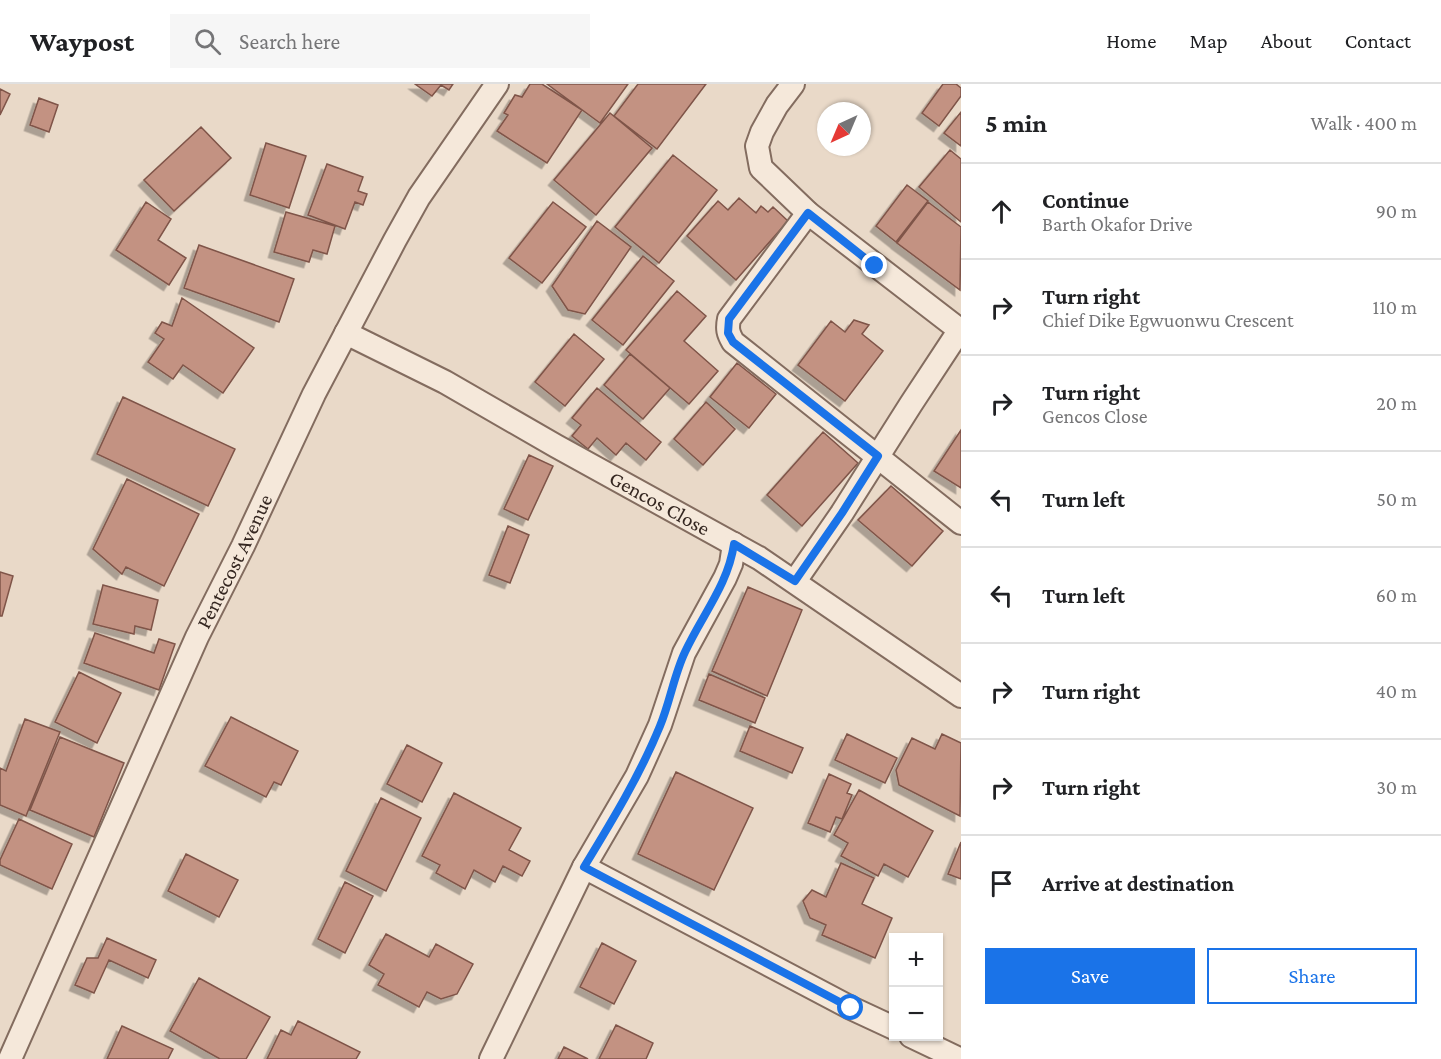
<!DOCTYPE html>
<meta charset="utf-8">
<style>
body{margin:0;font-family:"Crimson Pro",serif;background:#f6f6f6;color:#202124}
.controls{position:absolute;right:18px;bottom:18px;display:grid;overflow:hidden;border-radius:0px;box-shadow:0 2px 4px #0004}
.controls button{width:54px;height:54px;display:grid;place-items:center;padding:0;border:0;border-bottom:2px solid #e0e0e0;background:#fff;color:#202124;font:30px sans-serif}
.compass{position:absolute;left:817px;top:18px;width:54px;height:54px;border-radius:50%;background:#fff;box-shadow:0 2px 4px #0004;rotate:224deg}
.stop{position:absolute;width:18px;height:18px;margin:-14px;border:4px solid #1a73e8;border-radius:50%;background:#fff}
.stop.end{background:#1a73e8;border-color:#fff;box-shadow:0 2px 6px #0008}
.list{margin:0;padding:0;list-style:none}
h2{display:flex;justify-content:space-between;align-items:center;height:78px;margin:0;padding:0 24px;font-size:26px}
h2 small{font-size:20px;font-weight:400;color:#757577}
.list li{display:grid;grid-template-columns:39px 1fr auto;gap:18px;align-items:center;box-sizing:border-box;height:96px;padding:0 24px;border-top:2px solid #e0e0e0}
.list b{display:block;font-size:22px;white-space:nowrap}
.list p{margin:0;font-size:20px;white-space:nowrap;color:#757577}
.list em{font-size:20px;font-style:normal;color:#757577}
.actions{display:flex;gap:12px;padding:18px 24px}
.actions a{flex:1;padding:14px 0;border:2px solid #1a73e8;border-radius:0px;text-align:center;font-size:21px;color:#1a73e8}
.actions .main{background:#1a73e8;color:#fff}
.icon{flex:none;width:33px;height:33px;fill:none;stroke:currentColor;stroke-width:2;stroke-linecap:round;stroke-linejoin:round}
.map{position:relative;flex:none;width:961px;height:975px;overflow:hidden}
header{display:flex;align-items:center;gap:36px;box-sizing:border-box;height:84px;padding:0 30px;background:#fff;border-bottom:2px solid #e0e0e0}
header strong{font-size:28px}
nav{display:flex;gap:33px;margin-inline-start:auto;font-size:21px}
.search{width:420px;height:54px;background:#f6f6f6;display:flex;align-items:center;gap:15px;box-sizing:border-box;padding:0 21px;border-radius:0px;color:#757577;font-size:22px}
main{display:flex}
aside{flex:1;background:#fff}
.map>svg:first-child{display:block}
</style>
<header>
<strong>Waypost</strong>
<div class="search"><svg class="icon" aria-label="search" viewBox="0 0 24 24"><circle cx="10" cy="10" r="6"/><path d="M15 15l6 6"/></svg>Search here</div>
<nav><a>Home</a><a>Map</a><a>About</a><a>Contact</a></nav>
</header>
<main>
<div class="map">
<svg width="961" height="975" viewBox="0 0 961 975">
<defs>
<filter id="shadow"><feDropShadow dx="-5.5" dy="5.5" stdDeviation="0" flood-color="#0004"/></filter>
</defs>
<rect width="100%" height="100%" fill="#e9d9c8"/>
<path fill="#c39282" stroke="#7f5448" stroke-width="1.5" filter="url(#shadow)" d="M415,0H453L449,6L441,1L432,12Z
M530,0H542L582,26L547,79L497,47L508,31L504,29L515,11L522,13Z
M547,0H628L600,39Z
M638,0H706L657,65L614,32Z
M943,0H956L961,4V12L939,42L922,29Z
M0,5L10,10L0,31Z
M39,14L58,21L49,48L30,41Z
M961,28V62L944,49Z
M610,29L652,64L596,131L554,96Z
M201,43L231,74L174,127L144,96Z
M266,59L306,72L289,124L250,111Z
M950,66L961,75V138L919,103Z
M673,71L717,106L659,179L615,143Z
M327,80L363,93L358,107L367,110L363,121L355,118L345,145L308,131Z
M907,101L928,117L896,158L876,142Z
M739,114L756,129L761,122L768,128L773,123L788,137L736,196L687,152L718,117L728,126Z
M146,118L171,135L158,156L186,174L169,201L116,166Z
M553,118L586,143L542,199L509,174Z
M928,118L961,143L960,206L897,159Z
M286,128L335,142L327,170L313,166L309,178L274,168Z
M597,137L631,163L585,230L568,226L552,202Z
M199,161L294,195L279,238L184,204Z
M643,172L674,197L623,261L592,236Z
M677,207L706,232L684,257L718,287L689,320L626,266Z
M182,214L254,264L223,309L183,281L173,295L148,278L164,255L155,249L162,238L172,242Z
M854,236L869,241L862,250L883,267L845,317L798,281L831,237L845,248Z
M574,250L604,275L565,322L535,298Z
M630,270L670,304L643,335L604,301Z
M737,279L776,310L749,344L710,313Z
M597,304L661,358L646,376L626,359L616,371L597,354L588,365L572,352L581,341L572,334Z
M123,313L235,365L208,422L97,370Z
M706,318L735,345L703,381L674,355Z
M961,346V404L934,387Z
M823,348L858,379L802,442L767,411Z
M529,371L553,382L528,436L504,425Z
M127,395L199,430L164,502L126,483L122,490L93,465Z
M891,402L943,447L912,482L858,436Z
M508,442L529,451L510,499L489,491Z
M0,488L13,492L2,532H0Z
M103,501L158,516L151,546L135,542L134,550L93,540Z
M748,503L802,526L767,612L712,587Z
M95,549L154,569L159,555L175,560L159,606L84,579Z
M79,588L121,609L97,659L55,638Z
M709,590L765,614L755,639L699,616Z
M231,633L298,667L281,701L274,698L266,713L205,682Z
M25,635L60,648L26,732L0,721V684L6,687Z
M750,642L803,664L792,689L740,667Z
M847,650L897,674L885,699L835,676Z
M942,650L961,659L960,732L899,701L896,686L912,654L935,665Z
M60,653L124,679L94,753L30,726Z
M407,661L442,679L422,718L387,700Z
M676,688L753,724L714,806L638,770Z
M829,690L851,700L847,709L852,711L842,735L836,733L830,748L808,739Z
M859,706L933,747L908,793L884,780L878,792L841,772L848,759L834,751Z
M454,709L521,744L509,766L530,777L522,792L503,782L495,798L474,786L465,805L436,789L440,781L422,772Z
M381,714L421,734L386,807L346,787Z
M19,735L72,760L52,805L0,781V776Z
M961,758V795L948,790Z
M186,770L238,796L219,833L168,807Z
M841,779L874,794L862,820L892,834L875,874L822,851L826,841L810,834L803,817L812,806L826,813Z
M345,798L373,812L345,869L318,855Z
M386,850L429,873L436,860L473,880L457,910L441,915L427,908L419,923L378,901L384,890L369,881Z
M107,854L156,876L148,894L109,876L94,909L75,901L87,874H98Z
M602,859L636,877L614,920L580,903Z
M199,894L270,933L246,975H220L170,947Z
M298,937L360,968L356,975H267L281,946L291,951Z
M616,941L653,959L646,975H599Z
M122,942L173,965L168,975H107Z
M564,963L588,975H558Z"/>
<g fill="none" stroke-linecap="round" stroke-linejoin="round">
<g stroke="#836c5f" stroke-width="26">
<g id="street">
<path d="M793,0L777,21L762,48L757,62L761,84L808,129L961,247"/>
<path d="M808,129L729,235C727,245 728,249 733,258L961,439"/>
<path id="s1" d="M346,249L445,298L556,362L759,474L961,612"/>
<path d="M795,497L842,429L911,320L961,244"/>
<path d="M584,783L851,924L894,944"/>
<path d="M911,952L959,975"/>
<path id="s2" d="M10,975L197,553L243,462L314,310L395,156L419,113L497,0"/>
<path d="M491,975L584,783L637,692L660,641L684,569L725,494L731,480L734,460"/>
</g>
</g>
<use href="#street" stroke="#f5e8da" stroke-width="22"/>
</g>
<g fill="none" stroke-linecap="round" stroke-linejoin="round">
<path stroke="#1a73e8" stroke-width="8" d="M851,924L584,783C612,737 640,691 660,642C670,618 674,591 685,568C702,531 728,501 734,460L795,497L842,429L878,372L733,258L728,249L729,235L808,129L875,182"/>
</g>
<g text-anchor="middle" stroke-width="6" stroke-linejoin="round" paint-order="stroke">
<g font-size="21" fill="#352721" stroke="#f1e5d6">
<text dy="7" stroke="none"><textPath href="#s1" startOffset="357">Gencos Close</textPath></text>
<text dy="7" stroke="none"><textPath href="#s2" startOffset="546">Pentecost Avenue</textPath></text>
</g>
</g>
</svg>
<div class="controls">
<button>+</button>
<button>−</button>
</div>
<svg class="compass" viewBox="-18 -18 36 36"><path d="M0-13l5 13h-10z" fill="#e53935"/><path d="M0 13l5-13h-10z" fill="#757577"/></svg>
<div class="stop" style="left:851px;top:924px"></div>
<div class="stop end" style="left:875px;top:182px"></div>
</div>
<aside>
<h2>5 min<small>Walk · 400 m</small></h2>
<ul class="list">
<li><svg class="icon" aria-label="ahead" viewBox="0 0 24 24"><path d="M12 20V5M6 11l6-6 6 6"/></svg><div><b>Continue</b><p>Barth Okafor Drive</p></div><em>90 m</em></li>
<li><svg class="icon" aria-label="right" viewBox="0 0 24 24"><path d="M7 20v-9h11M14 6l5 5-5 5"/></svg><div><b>Turn right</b><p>Chief Dike Egwuonwu Crescent</p></div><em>110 m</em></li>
<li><svg class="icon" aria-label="right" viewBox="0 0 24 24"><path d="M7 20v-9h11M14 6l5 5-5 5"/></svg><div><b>Turn right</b><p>Gencos Close</p></div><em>20 m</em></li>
<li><svg class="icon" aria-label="left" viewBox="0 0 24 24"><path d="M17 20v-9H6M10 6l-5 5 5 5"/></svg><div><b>Turn left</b></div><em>50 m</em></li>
<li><svg class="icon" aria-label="left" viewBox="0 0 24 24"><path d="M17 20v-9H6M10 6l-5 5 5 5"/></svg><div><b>Turn left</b></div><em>60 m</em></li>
<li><svg class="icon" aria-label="right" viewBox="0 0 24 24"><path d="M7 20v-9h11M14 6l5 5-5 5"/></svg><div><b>Turn right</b></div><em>40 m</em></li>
<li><svg class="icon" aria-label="right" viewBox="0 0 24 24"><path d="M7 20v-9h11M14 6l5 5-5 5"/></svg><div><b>Turn right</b></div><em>30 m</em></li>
<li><svg class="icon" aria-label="arrive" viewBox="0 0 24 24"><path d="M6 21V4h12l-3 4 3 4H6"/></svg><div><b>Arrive at destination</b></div></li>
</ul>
<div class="actions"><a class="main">Save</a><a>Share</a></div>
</aside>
</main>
